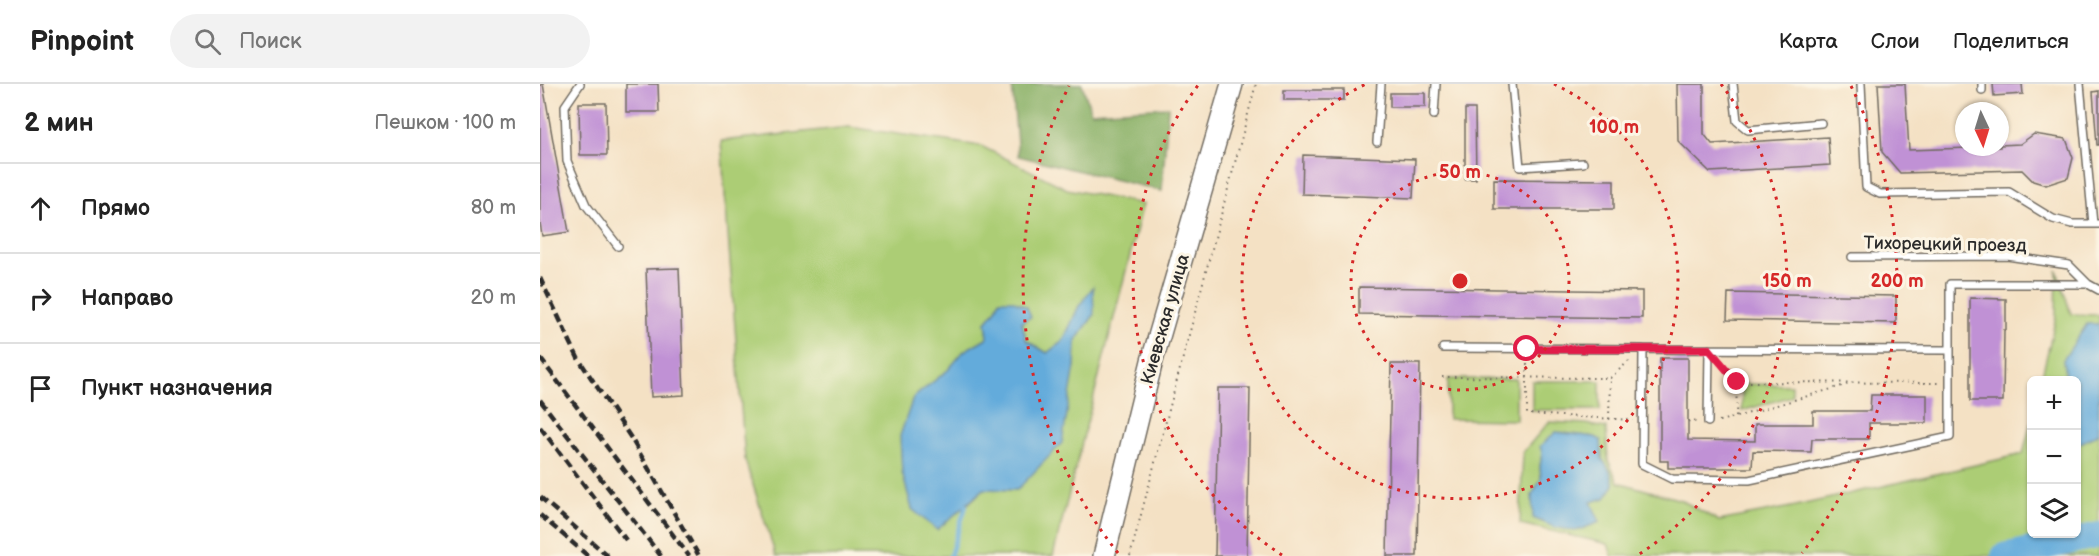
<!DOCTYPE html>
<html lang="ru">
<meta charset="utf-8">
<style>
body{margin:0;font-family:"Balsamiq Sans",sans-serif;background:#f2f2f2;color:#222}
.controls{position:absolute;right:18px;bottom:18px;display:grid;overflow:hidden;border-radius:9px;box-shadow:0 2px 4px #0004}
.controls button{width:54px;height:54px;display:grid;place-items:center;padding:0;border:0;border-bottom:2px solid #e0e0e0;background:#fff;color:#222;font:30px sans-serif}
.compass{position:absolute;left:1415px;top:18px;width:54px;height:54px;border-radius:50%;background:#fff;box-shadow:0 2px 4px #0004;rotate:176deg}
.stop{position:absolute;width:18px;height:18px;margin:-14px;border:4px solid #e11d48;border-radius:50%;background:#fff}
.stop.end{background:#e11d48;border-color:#fff;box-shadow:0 2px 6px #0008}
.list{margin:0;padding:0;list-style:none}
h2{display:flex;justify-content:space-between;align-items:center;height:78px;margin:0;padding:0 24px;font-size:26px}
h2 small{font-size:20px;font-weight:400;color:#767676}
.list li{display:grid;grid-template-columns:39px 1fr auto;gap:18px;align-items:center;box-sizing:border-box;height:90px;padding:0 24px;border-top:2px solid #e0e0e0}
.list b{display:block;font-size:22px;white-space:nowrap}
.list em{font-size:20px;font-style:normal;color:#767676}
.icon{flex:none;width:33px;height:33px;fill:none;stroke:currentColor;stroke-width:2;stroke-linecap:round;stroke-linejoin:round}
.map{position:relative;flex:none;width:1559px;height:472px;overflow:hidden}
header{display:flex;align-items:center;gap:36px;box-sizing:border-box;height:84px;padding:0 30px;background:#fff;border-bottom:2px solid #e0e0e0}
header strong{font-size:28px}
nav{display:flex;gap:33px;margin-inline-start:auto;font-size:21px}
.search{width:420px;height:54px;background:#f2f2f2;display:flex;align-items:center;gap:15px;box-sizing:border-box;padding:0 21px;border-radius:33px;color:#767676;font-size:22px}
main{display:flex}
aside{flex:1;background:#fff}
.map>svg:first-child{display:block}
</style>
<header>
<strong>Pinpoint</strong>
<div class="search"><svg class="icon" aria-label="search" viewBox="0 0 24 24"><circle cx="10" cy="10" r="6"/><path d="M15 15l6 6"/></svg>Поиск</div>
<nav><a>Карта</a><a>Слои</a><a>Поделиться</a></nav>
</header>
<main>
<aside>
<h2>2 мин<small>Пешком · 100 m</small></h2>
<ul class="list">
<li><svg class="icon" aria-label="ahead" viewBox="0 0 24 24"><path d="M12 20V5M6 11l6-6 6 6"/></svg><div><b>Прямо</b></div><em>80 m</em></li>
<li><svg class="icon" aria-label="right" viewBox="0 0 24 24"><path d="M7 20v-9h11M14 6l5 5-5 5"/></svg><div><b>Направо</b></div><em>20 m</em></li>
<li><svg class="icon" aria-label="arrive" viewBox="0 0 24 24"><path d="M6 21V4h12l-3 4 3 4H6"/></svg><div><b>Пункт назначения</b></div></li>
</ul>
</aside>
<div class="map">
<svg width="1559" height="472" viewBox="0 0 1559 472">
<rect width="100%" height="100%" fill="#fcf5e5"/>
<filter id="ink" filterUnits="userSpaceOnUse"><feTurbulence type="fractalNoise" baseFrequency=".0167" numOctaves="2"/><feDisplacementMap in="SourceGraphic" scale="12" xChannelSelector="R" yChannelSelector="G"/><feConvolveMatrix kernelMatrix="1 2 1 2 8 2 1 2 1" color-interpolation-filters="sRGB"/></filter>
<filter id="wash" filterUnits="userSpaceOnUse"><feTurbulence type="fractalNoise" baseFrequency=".008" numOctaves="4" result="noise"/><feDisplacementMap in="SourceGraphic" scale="24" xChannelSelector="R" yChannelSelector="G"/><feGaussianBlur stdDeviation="1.35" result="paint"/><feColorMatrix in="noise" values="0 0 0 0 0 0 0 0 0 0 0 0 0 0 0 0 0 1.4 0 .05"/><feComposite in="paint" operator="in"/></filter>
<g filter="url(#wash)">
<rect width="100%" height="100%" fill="#f4e1c4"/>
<path fill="#accd75" stroke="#6c7c50" stroke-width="1.5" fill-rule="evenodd" d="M309,43L441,62L527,105L603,120L513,472H236L205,376L181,57ZM460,216L482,238L486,256L507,269L523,257L539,222L554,231L536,256L535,282L477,406L444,405L426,422L373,314L408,286L424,267L448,253L446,238L455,227Z
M1517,186L1531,230L1559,231V240H1547L1523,296H1501L1516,233Z
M908,295H976V336L908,335Z
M992,297H1060V326H992Z
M1202,300L1252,301V312L1202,327Z
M1491,337L1490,370L1492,371V450H1536L1537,361L1559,349V472H1072L1068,460L980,440L983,368L1009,338L1046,340L1066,344L1068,376L1078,398L1141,416L1179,437L1256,422L1483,370ZM1016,348L1055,353L1060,356L1062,375L1070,387L1051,417L992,411L1001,395L1000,383L1002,369Z"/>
<path fill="#89b066" stroke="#5a6e48" stroke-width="1.5" d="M472,0H542L551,28L628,23L622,107L478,72Z"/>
<path fill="#64abdb" stroke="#486b83" stroke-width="1.5" d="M553,203L554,231L536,256L535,282L522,359L477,406L444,405L397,446L372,425L362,388L360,352L373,314L408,286L424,267L448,253L446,238L455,227L460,216H472L487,223L491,233L482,238L486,256L507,269L523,257L539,222Z
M1547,240H1559V349L1537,361L1536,296H1523L1525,292L1523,276Z
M1016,348L1055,353L1061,356L1062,375L1070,387L1074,401L1065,414L1051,418L1060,438L1036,447L1014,443L993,434L992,411L1001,395L1000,383L1002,369L1000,362Z"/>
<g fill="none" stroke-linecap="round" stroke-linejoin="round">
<path stroke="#64abdb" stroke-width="4.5" d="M410,472L426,422"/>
<path stroke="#64abdb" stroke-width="26" d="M1464,472L1559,451"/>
</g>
<g id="blocks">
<path fill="#c091d5" d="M3,0L29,148L2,152L0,138V1Z
M86,0H118L119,28H86Z
M1137,0H1164V50L1172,60L1288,53L1290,81L1170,88L1138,57Z
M1338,0H1365L1369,66L1460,63V61L1480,60L1494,50L1526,55L1533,74L1528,94L1506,101L1493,97L1482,86L1360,89L1342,68Z
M1453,0H1482L1483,10L1454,12Z
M744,6H804V16H744Z
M1559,7V61H1557L1553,8Z
M850,9H885V23H850Z
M39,19H66L67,71H40Z
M925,25H935L936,95H925Z
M763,71L875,75L873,114L762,110Z
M954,95L1074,96V125H954Z
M139,184L144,311L111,313L106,185Z
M819,203L1102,207V234L819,230Z
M1188,209L1356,212V239L1187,236Z
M1430,214L1466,215V246H1464L1463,317H1430Z
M1120,274H1148V356L1215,357V340H1273V327H1330L1331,311H1387V339H1329V355H1272L1271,368L1213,367L1212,384H1128V377H1120Z
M851,280H880L877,472H847Z
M678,304H710L707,472H675Z"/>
</g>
</g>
<g filter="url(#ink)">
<use href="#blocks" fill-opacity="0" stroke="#716b61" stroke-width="1.5"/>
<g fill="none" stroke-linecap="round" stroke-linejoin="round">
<g stroke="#716b61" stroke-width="10">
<path id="lane" d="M40,0L25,22L27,77L46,121L78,162
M972,0L980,83L1043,79
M1193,0L1197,37L1208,46L1281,39
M1321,0L1326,103L1340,110L1469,108L1513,135L1532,140H1559
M1442,0V6
M1540,0L1553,140
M894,31L896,0
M837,58L841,0
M1312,173L1467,172L1529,181L1548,200L1559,206
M903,264L1103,265L1102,380L1132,395L1209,396L1410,353V200H1548
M1103,265L1410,266
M1168,338L1169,265"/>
</g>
<g stroke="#716b61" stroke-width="24">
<path id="primary" d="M564,472L612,277L692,0"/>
</g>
<path stroke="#716b61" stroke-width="2" stroke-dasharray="1.5 4.5" stroke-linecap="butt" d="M987,274V330L1093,336
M1179,277L1197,298
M902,293L1070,294L1089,277
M1196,333L1197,298L1401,299
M1069,335L1070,294
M1148,337L1158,338
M1179,337L1196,333L1312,299
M590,472L716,0"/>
<use href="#lane" stroke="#fff" stroke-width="7"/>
<use href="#primary" stroke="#fff" stroke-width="21"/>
<path stroke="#2b2b2b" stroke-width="4.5" stroke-dasharray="9 4.5" stroke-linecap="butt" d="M0,194L38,274L91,354L159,472
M0,274L149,472
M0,316L121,472
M0,343L86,456
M0,413L68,472
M0,431L48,472"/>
</g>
</g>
<g fill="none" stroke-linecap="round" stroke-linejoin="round" filter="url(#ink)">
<path stroke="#e11d48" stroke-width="8" d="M987,265H1169L1197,298"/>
</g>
<g fill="none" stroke="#d62828" stroke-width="3" stroke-dasharray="3 6">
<circle cx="920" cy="197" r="109"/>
<path d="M1014 0A218 218 0 1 1 826 0"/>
<path d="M742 471A327 327 0 0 1 659 0M1181 0A327 327 0 0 1 1098 471"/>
<path d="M578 469A437 437 0 0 1 529 2M1311 2A437 437 0 0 1 1262 469"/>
</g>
<g text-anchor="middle" stroke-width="6" stroke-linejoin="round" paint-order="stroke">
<g font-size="18" fill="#2b2b2b" stroke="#fcf5e5">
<text transform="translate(1405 160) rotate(1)" y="6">Тихорецкий проезд</text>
<text transform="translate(625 235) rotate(-74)" y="6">Киевская улица</text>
</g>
</g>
<circle cx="920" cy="197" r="9" fill="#d62828" stroke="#fcf5e5" stroke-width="3"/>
<g font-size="18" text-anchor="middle" font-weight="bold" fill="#d62828" stroke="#fcf5e5" stroke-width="6" stroke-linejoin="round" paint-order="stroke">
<text x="1074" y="49">100 m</text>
<text x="920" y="94">50 m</text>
<text x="1247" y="203">150 m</text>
<text x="1357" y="203">200 m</text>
</g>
</svg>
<div class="controls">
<button>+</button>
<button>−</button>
<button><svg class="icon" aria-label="layers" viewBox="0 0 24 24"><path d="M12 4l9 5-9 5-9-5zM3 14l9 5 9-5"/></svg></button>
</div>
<svg class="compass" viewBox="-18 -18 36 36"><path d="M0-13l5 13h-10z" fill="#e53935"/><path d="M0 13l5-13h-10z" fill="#767676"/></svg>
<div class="stop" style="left:987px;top:265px"></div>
<div class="stop end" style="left:1197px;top:298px"></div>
</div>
</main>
